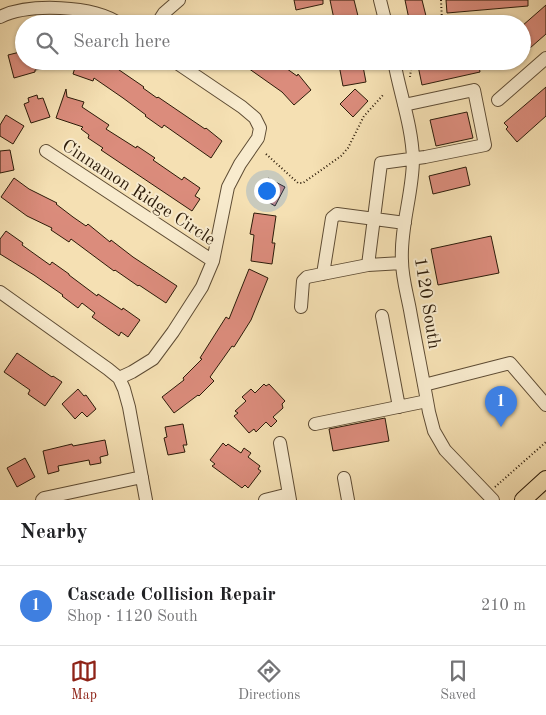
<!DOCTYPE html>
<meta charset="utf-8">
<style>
body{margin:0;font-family:"Old Standard TT",serif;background:#f2f2f2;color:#202124}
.you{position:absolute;left:266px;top:190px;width:18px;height:18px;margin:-12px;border:4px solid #fff;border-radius:50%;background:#1a73e8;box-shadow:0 0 0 8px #1a73e833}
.badge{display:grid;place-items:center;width:32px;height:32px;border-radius:50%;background:#8f2418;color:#fff;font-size:16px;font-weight:700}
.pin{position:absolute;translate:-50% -41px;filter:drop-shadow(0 1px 2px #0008)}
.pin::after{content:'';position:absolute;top:26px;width:18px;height:15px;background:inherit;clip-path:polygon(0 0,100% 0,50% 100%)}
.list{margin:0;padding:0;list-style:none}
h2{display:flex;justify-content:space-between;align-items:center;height:65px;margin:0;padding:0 20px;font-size:21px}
h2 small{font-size:16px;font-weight:400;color:#757577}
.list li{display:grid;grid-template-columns:32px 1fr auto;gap:15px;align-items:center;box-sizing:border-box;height:80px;padding:0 20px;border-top:1px solid #e0e0e0}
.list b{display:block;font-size:19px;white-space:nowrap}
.list p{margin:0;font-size:16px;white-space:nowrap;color:#757577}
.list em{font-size:16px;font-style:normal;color:#757577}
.icon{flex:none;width:28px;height:28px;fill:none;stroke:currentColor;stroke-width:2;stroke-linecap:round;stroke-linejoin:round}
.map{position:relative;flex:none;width:546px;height:500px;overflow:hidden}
.search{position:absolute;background:#fff;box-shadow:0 1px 4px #0004;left:15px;right:15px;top:15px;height:55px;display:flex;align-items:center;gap:12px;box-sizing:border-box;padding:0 18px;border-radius:28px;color:#757577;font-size:19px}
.sheet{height:145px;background:#fff}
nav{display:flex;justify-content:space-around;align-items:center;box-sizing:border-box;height:70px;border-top:1px solid #e0e0e0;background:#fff;font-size:14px;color:#757577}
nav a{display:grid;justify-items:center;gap:2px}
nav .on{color:#8f2418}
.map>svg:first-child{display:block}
</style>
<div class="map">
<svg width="546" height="500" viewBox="0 0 546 500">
<rect width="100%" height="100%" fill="#f5e0b3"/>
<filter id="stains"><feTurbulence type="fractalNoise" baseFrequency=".004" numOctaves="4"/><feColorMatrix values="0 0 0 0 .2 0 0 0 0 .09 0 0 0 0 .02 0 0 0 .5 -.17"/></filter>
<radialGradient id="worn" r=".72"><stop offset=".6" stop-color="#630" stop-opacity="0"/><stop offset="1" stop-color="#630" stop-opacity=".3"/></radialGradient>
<path fill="#db8c7c" stroke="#2c1b09" d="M294,0H323V4L296,10Z
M330,0H354L360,24H335Z
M405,0H422L428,24H410Z
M446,0H528V6L447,13Z
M546,5V34L522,55V26Z
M24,51V61H57L58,66L35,70V72L14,78L8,55Z
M77,61H106L144,87L143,88L157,98L158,97L205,129L206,128L222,141L211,158L164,125L162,128L145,116L146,115L123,98L94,78L93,81L73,74Z
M238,61H276L297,76L298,74L311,90L294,105L282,92Z
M362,61L366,82L343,86L339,65Z
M417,61H478L480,72L422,85Z
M546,87V116L517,142L506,129L508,127L504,123Z
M66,89L67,97L84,102L82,107L109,125L106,129L136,148L137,146L155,158L153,160L182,180L184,177L200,188L195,196L200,199L192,211L101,150L103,148L88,138L89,135L81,129L83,127L56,118Z
M355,89L368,101L353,117L340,104Z
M37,95L38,99L43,98L50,117L31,123L24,104L29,102L28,98Z
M467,112L473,138L436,146L430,120Z
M6,115L24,126L13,144L0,136V125Z
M10,150L14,170L0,173V151Z
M466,167L470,185L433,194L429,176Z
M14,178L29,189L57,203L56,204L73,217L86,226L88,224L110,242L111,240L133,257L177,286L166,303L139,285L138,286L115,270L114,271L71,239L69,242L51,230L52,228L27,216L1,197Z
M268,178L285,187L275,206L258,196Z
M254,213L276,216L272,243H275L272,264L251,261L254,235L250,234Z
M6,231L23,243L22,245L50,265L52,262L69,274V275L97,296L98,294L122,310L123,308L140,320L128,337L121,332L119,336L92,317L95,313L82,303L78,308L62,296L63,295L34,275L0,254V239Z
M491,236L499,273L438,285L431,249Z
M249,269L268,278L251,320L234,347L232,346L210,377L214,381L199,396L198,395L174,413L162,397L184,380L183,378L202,359L200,358L226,317L229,319Z
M17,353L52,377L53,376L62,382L45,406L28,394L30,390L4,372Z
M264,384L266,386L269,384L285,401L282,404L283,408L273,417L277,421L271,427L266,422L256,432L254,429L249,433L234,416L238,413L235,411L246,401L242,397L251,389L255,393Z
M78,389L84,396L86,395L96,409L87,417L82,412L75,419L62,404Z
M385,418L389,441L333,451L329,429Z
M183,424L187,445H183L185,452L168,455L164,438L167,437L165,427Z
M105,440L108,455L100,457L101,463L90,465L89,460L58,466L59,471L48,474L43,451L72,444L73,446Z
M223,443L226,446L228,444L241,453L244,448L251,453L248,457L260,466L258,469L261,471L248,488L245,485L242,488L212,466L215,464L210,460Z
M25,458L35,477L17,487L7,468Z"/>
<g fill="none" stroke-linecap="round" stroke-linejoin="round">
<g stroke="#5e4c34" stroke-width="14">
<path id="minor" d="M380,0L386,24
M0,17C29,3 93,5 120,24
M157,24L164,13L179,0
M394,61C400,94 412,126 413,159C413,193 400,227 402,261C402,277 407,294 410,310C416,344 423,378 429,412L434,431L445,450L493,500
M498,100L546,58
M46,151L213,261
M368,265L381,163L425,157L485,145L474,90L404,105
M323,274L332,218L337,214L405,223
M0,292L108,369L119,378L124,389L129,407L146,500
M301,307L303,281L307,277L368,265L402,263
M382,316L399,407
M119,378L132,372L153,359L173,332L202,287L213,261L228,187L240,164L258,138L260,128L255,118L242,107L174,61
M424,385L510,363L546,405
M315,424L427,401
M280,443L290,500
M344,478L348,500
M42,500L44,498L142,477
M265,500L289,494"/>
</g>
<g stroke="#2c1b09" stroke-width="18">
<path id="major" d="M523,500L546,479"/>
</g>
<path stroke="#2c1b09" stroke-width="2" stroke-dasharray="1 2.5" stroke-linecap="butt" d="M441,0L442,21L441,24
M410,77L412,61
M266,154L298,183H303L341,156L348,148L364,116L384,94
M495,487L546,442"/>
<use href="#minor" stroke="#f8ebce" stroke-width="12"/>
<use href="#major" stroke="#f5e0b3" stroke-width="16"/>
</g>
<g text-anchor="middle" stroke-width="4" stroke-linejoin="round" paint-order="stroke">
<g font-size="18" fill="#2c1b09" stroke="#f8ebce">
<text transform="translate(139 192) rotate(33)" y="6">Cinnamon Ridge Circle</text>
<text transform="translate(428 303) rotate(81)" y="6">1120 South</text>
</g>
</g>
<rect width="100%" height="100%" filter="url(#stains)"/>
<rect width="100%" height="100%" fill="url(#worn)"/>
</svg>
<div class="you"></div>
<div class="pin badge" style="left:501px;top:427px;background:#3f7fe0">1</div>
<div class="search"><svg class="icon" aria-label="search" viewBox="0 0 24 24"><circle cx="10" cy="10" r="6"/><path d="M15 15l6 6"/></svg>Search here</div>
</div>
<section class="sheet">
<h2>Nearby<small></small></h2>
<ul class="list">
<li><span class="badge" style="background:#3f7fe0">1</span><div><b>Cascade Collision Repair</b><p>Shop · 1120 South</p></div><em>210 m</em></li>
</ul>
</section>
<nav>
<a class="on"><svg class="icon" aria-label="map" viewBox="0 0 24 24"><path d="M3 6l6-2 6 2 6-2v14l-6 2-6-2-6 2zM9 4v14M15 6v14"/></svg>Map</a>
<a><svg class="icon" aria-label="directions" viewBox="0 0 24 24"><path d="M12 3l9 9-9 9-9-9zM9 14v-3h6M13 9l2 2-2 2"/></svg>Directions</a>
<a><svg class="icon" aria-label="saved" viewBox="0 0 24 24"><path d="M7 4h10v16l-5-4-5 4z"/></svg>Saved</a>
</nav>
